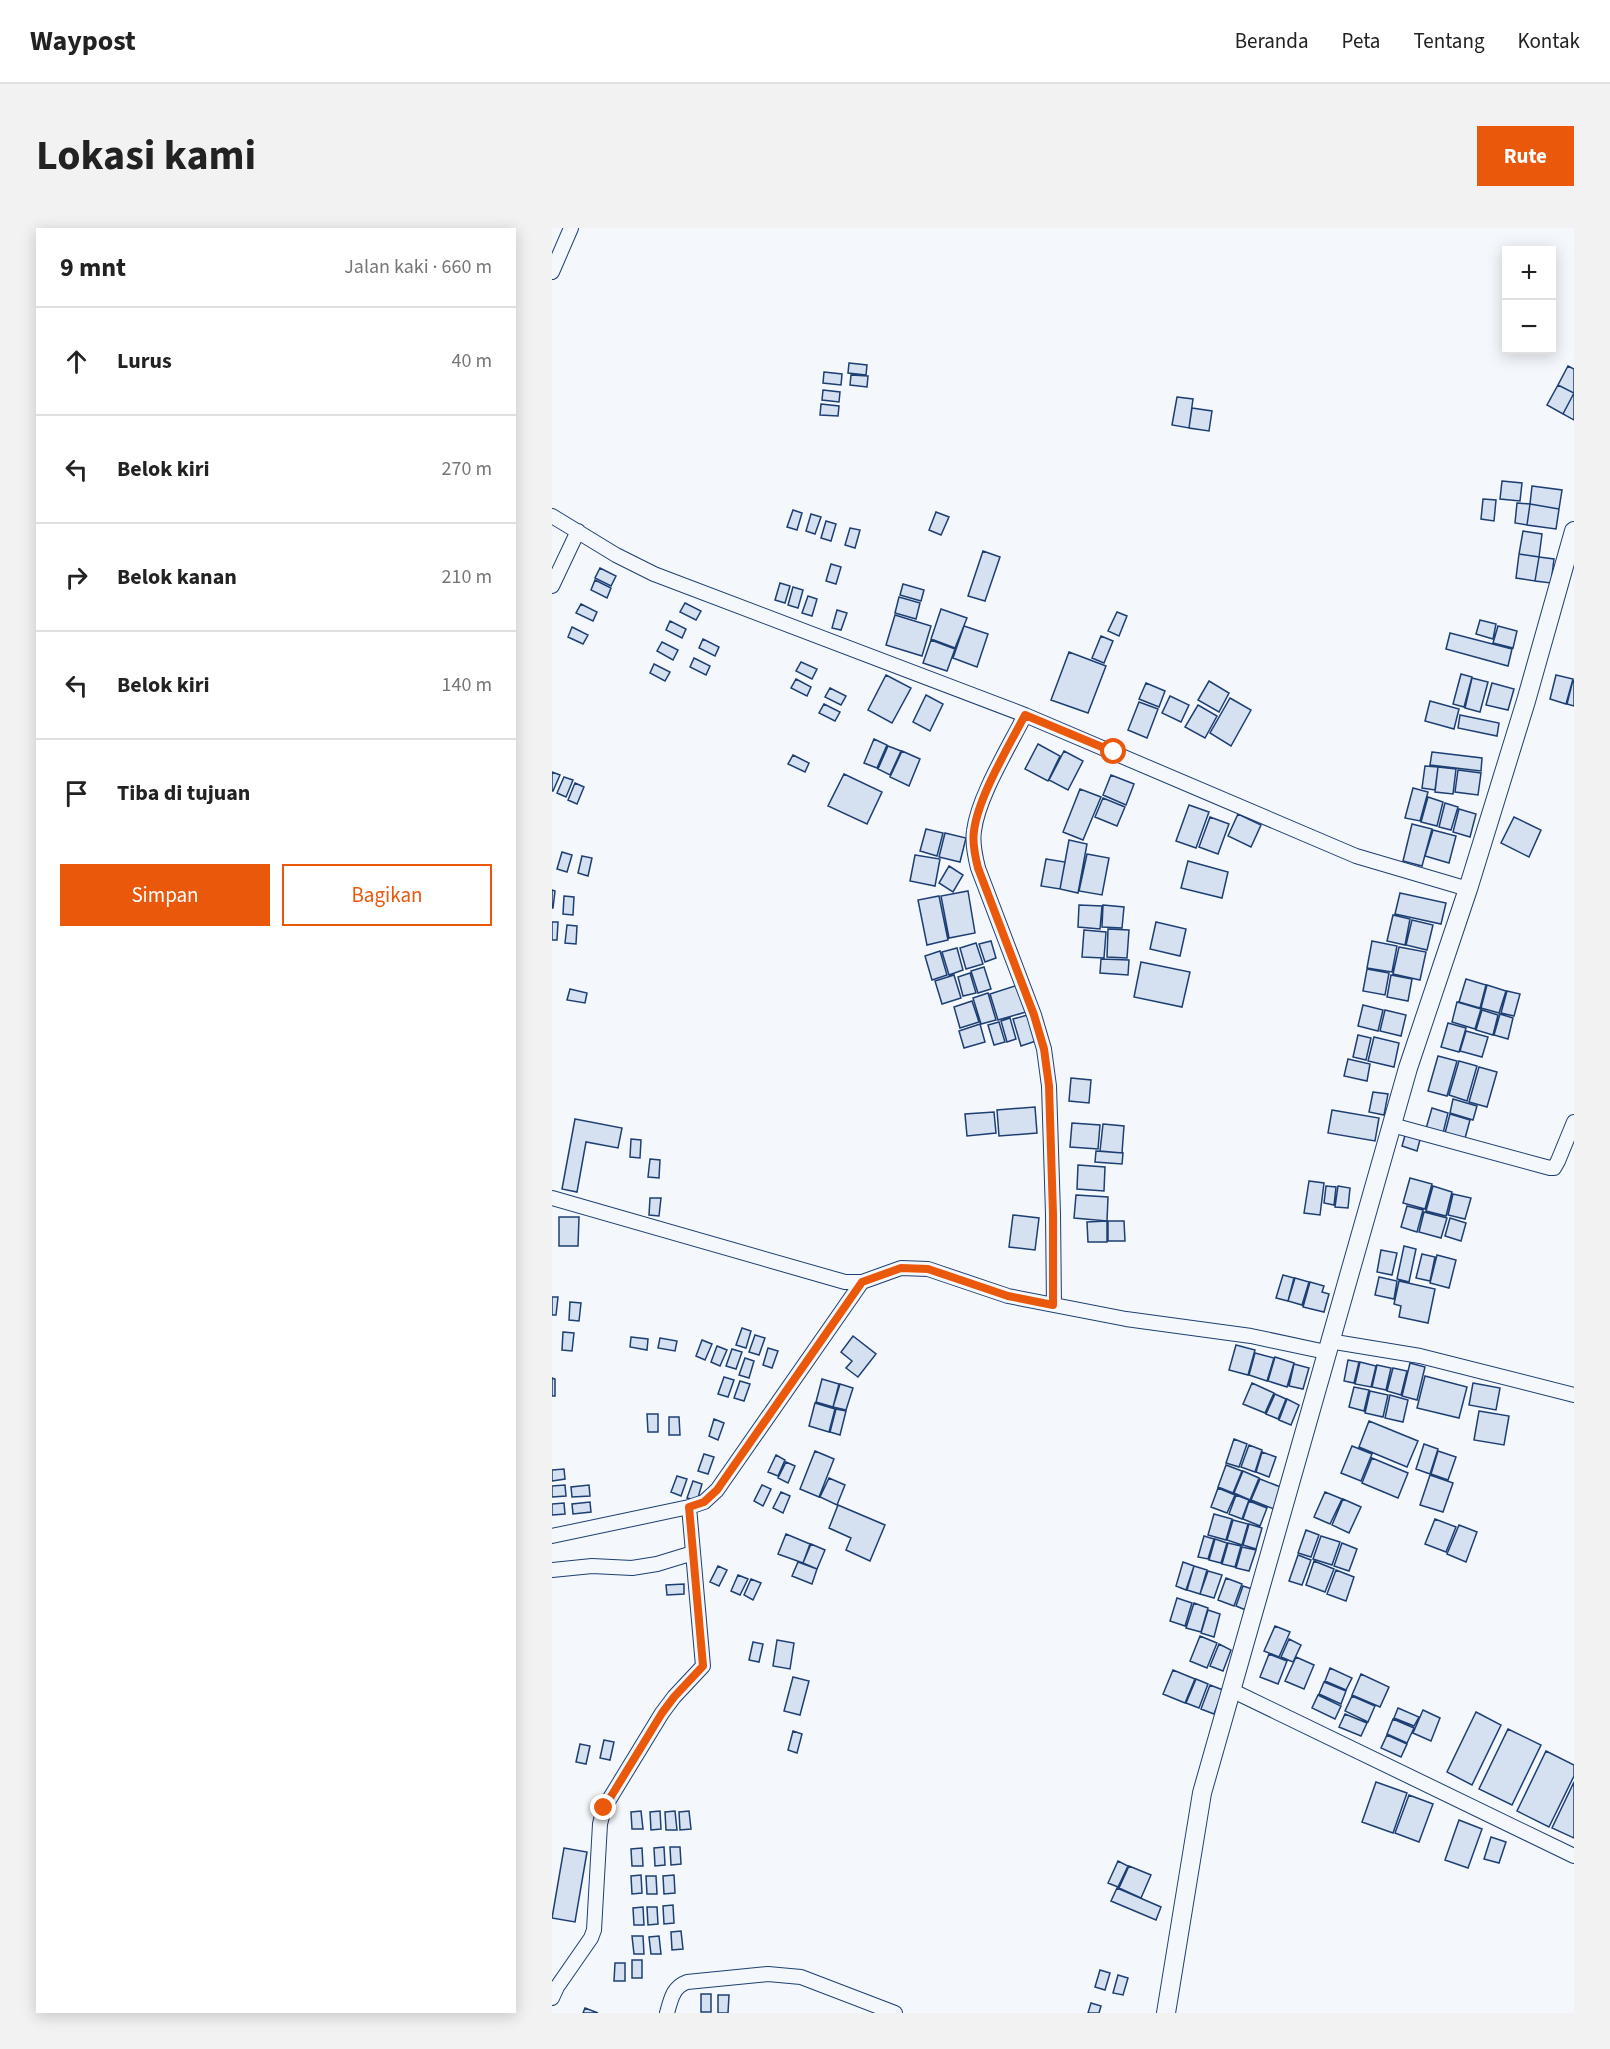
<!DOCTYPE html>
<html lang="id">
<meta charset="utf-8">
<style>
body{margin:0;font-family:"Source Sans 3",sans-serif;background:#f2f2f2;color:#222}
.controls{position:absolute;right:18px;top:18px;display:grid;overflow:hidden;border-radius:0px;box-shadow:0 3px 15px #0003}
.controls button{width:54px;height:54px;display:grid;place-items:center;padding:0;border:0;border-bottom:2px solid #e0e0e0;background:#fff;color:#222;font:30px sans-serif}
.stop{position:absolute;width:18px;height:18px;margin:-14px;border:4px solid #ea580c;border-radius:50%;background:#fff}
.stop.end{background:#ea580c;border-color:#fff;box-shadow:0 2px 6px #0008}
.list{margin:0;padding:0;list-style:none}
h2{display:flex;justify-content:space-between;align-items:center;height:78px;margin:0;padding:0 24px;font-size:26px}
h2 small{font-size:20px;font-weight:400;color:#767676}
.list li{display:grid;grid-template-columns:39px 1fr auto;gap:18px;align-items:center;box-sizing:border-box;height:108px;padding:0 24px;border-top:2px solid #e0e0e0}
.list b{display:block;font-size:22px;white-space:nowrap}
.list em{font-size:20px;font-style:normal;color:#767676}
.actions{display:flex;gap:12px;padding:18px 24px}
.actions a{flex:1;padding:14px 0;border:2px solid #ea580c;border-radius:0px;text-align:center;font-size:21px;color:#ea580c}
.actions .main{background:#ea580c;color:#fff}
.icon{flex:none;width:33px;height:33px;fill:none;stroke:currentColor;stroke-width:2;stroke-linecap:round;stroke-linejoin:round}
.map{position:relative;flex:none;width:1022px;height:1785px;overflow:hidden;border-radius:0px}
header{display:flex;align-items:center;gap:36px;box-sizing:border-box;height:84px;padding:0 30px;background:#fff;border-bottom:2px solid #e0e0e0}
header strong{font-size:28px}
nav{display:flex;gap:33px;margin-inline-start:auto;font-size:21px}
.intro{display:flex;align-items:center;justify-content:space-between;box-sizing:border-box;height:144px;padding:0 36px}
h1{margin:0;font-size:42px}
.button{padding:15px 27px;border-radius:0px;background:#ea580c;color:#fff;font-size:21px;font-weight:700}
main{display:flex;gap:36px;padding:0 36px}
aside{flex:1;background:#fff;border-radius:0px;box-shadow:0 3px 15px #0003}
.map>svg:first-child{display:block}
</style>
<header>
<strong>Waypost</strong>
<nav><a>Beranda</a><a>Peta</a><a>Tentang</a><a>Kontak</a></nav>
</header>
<div class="intro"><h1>Lokasi kami</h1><a class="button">Rute</a></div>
<main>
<aside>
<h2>9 mnt<small>Jalan kaki · 660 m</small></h2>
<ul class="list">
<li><svg class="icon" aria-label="ahead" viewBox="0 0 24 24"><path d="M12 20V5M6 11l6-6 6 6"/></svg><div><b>Lurus</b></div><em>40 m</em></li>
<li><svg class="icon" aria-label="left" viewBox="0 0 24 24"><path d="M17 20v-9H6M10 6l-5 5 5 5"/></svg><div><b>Belok kiri</b></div><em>270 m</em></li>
<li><svg class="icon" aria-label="right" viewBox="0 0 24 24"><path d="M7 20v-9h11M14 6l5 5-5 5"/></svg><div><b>Belok kanan</b></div><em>210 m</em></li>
<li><svg class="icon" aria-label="left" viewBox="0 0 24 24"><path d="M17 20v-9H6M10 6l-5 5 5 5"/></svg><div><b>Belok kiri</b></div><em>140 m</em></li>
<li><svg class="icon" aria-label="arrive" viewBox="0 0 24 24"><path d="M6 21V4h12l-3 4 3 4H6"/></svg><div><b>Tiba di tujuan</b></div></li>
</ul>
<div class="actions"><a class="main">Simpan</a><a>Bagikan</a></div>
</aside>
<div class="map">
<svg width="1022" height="1785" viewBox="0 0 1022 1785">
<rect width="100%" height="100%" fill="#f4f7fb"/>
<path fill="#d5e0f0" stroke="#1d3f73" stroke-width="1.5" d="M297,135L315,137L314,147L296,145Z
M1016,138L1022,141V165L1006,157Z
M272,144L290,146L289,157L271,155Z
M299,147L316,148L315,159L298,157Z
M1006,157L1022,165L1011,186L995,177Z
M271,162L288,164L287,174L270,172Z
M1022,165V192L1011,186Z
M625,169L641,171L637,200L620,197Z
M269,176L287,178L286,188L268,187Z
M640,180L660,183L657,203L637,200Z
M950,253L970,255L968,273L948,271Z
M980,258L1010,262L1007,281L978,276Z
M931,271L944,272L942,293L929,291Z
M965,275L978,276L975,297L963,295Z
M978,276L1007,281L1004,301L975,297Z
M241,282L250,285L245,302L235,299Z
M384,284L397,289L389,307L377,302Z
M259,286L269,289L263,306L254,303Z
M274,293L284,296L279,313L269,310Z
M298,300L308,302L303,320L293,317Z
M971,303L990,306L987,329L967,326Z
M431,323L448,329L433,373L416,368Z
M967,326L987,329L983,353L964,350Z
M987,329L1002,331L999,355L983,353Z
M279,336L289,339L284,356L274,353Z
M48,340L64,348L59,358L43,350Z
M43,352L59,360L55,370L39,362Z
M228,355L238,358L233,375L223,372Z
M351,356L372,362L369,373L348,367Z
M241,359L251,362L246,380L236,377Z
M256,368L265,371L260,388L250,385Z
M347,369L368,375L364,391L343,385Z
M133,375L149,383L144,392L128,384Z
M29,376L45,384L41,393L24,385Z
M389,381L415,390L403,420L379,411Z
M285,382L295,385L289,402L280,400Z
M565,384L575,388L567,408L556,403Z
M343,387L379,398L370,428L334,417Z
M928,392L944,396L941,411L924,406Z
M118,393L134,401L130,410L114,402Z
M412,398L436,406L425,439L401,430Z
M946,398L965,403L961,420L941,415Z
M20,399L36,407L31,416L16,409Z
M898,405L960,421L956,438L894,421Z
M549,408L561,413L552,435L540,430Z
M151,411L167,419L163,428L147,420Z
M379,412L403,421L395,443L371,435Z
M110,414L126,422L121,432L105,423Z
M517,424L554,438L536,485L499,472Z
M142,430L158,438L154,447L138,439Z
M249,434L265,441L260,451L244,443Z
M102,436L118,444L113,453L98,445Z
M909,446L920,449L912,479L901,476Z
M334,447L359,460L340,495L316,482Z
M1004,447L1021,451L1014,476L998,471Z
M920,450L936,454L928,484L913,480Z
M244,451L259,459L255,468L239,460Z
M1021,452L1022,453V478L1015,476Z
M657,453L677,465L667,484L646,472Z
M594,455L613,463L607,479L587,471Z
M940,455L962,461L956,482L934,477Z
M278,460L294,468L289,477L273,469Z
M374,467L391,476L378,503L361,494Z
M618,468L637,477L629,494L610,485Z
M678,470L699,482L679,518L658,505Z
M878,473L907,481L902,501L873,493Z
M587,474L606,481L595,510L576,502Z
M272,476L288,484L283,493L267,485Z
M646,477L665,488L653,510L633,499Z
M908,487L947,495L945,508L906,500Z
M322,511L335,517L325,540L312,535Z
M486,516L508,528L496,553L473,541Z
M336,518L349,523L338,547L326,541Z
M350,523L368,531L357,558L338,549Z
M512,523L531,533L516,562L497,552Z
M880,524L930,530L929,543L878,537Z
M241,527L257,535L253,544L236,536Z
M873,538L886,539L883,562L870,560Z
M886,539L904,541L901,566L883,564Z
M906,542L929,545L926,567L903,564Z
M0,544L8,547L1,563H0Z
M292,546L330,564L315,596L276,578Z
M559,547L582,556L574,577L551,567Z
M12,549L21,552L14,569L5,565Z
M23,555L32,559L25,576L16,572Z
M861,560L876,564L868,593L853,590Z
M528,561L549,569L531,612L511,604Z
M876,569L891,574L885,598L869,594Z
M551,570L573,579L565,598L543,589Z
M893,575L906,579L899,602L887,599Z
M637,577L657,584L644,620L624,613Z
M907,581L924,586L918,609L901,604Z
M686,586L709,597L699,619L676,608Z
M658,589L677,596L666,626L647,619Z
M962,589L989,602L977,629L949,615Z
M860,596L880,601L870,638L851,633Z
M374,601L391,605L385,628L368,623Z
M881,602L904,608L897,635L873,628Z
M393,605L414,610L408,634L387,629Z
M517,612L535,616L526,665L508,661Z
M10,624L20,627L15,644L5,641Z
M535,626L557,630L550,667L527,663Z
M363,627L388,631L383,658L358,653Z
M30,628L40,630L36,648L26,645Z
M494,631L513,634L508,661L489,658Z
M636,633L676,644L670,670L629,660Z
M397,638L411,647L401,664L387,655Z
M0,662L3,663L1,680H0Z
M416,663L423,705L397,710L389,668Z
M848,665L894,675L889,696L843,686Z
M12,668L22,669L21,687L11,686Z
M387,668L396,712L375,717L366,672Z
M527,677L550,678L548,701L526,699Z
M551,677L572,679L570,700L550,699Z
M841,687L858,691L853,717L835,713Z
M860,692L881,697L875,722L854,717Z
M0,694H6L5,712H0Z
M604,694L634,701L628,728L598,721Z
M15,697L25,698L24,716L13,715Z
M556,701L577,702L575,730L555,729Z
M532,702L554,704L552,730L530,729Z
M439,713L444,730L433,734L427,716Z
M820,713L845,718L840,744L815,740Z
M424,715L431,736L414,741L408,720Z
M847,719L874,724L868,752L841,746Z
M405,720L411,742L397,747L390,724Z
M388,723L395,747L380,752L373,728Z
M549,731L577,732L576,747L548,745Z
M589,734L638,744L630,779L582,769Z
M432,739L439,761L426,765L419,743Z
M815,741L837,745L833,767L811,763Z
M418,745L424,765L411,768L406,749Z
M402,747L409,770L390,776L383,753Z
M839,747L860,751L856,773L835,769Z
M914,751L934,757L928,780L907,774Z
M466,757L474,784L446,792L438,766Z
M935,757L954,763L947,785L929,780Z
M18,761L35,765L33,775L15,772Z
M955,763L968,766L962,788L949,785Z
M436,765L444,792L429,796L421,770Z
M420,773L427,794L408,800L402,779Z
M905,774L929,781L923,801L900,794Z
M811,777L831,782L826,803L806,798Z
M833,782L854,787L849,808L828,803Z
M930,782L946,787L941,807L924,802Z
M479,786L487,812L469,818L461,791Z
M948,786L961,790L956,811L942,807Z
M458,790L464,811L455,814L449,793Z
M447,794L453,814L442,817L436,797Z
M896,795L914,800L907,824L889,819Z
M428,796L433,814L412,820L407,803Z
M914,803L936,809L930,829L908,823Z
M806,807L819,810L814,832L801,829Z
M822,809L847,815L842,839L816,833Z
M886,828L905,833L895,868L876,863Z
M796,831L818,836L815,853L792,848Z
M907,833L925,838L915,873L897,867Z
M927,839L945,844L935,879L917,874Z
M519,850L539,852L537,875L517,873Z
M821,864L836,866L832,887L817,884Z
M901,871L925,878L921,892L898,885Z
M483,879L485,905L447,908L445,882Z
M880,880L896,885L890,909L873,904Z
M780,882L827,890L823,913L776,905Z
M442,884L444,905L415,908L413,886Z
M898,886L918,892L912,914L892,909Z
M23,891L70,900L66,920L34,914L25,964L10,961Z
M520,895L548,897L546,921L518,919Z
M551,896L572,898L570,925L548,923Z
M854,904L869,908L865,923L850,918Z
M79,911L89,912L88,930L78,929Z
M544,923L571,925L570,936L543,934Z
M98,931L108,932L107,950L96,949Z
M526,937L553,939L552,963L525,961Z
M858,950L880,956L873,981L851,975Z
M757,953L772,955L768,987L752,985Z
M774,958L784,959L782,977L772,975Z
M786,958L798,960L796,980L783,979Z
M881,958L900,964L894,988L874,983Z
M901,966L919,970L913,991L896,987Z
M524,967L556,969L555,993L522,990Z
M98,970H109L107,988L97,987Z
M855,978L871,982L865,1004L849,999Z
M872,984L895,990L889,1010L867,1004Z
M461,987L487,990L483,1022L457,1019Z
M7,989H27L26,1018H7Z
M898,990L914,995L909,1013L893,1008Z
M555,993V1014H536L535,994Z
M556,993H572L573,1013H556Z
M852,1018L864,1021L857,1054L845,1051Z
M829,1022L845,1025L840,1047L825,1044Z
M870,1026L883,1029L878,1053L864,1050Z
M885,1027L904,1032L897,1060L878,1055Z
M731,1047L742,1050L736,1073L724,1070Z
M827,1049L845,1053L842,1071L823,1067Z
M743,1050L757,1054L750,1077L736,1073Z
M847,1053L883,1061L876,1095L847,1089L849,1078L842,1076Z
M758,1054L772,1058L770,1064L777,1066L772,1084L751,1079Z
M0,1069H6L4,1087H0Z
M18,1074L29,1075L27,1093L17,1092Z
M190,1100L199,1103L194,1120L184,1117Z
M11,1104L22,1105L20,1123L10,1122Z
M203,1107L213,1110L207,1127L197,1124Z
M301,1108L324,1126L306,1149L294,1140L300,1133L289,1124Z
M79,1109L96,1111L95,1122L78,1119Z
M108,1110L125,1113L123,1123L106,1120Z
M150,1112L160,1116L153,1132L144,1128Z
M684,1117L703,1122L696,1147L677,1142Z
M165,1118L175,1122L168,1138L159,1134Z
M216,1120L226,1123L220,1140L211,1137Z
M180,1121L190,1124L184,1141L174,1138Z
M703,1125L722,1130L715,1153L697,1147Z
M723,1129L742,1135L735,1159L716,1153Z
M193,1130L202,1133L197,1150L187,1147Z
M796,1132L807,1134L802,1155L792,1153Z
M808,1134L824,1138L819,1159L803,1156Z
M858,1135L873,1139L865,1172L850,1168Z
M742,1136L757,1140L751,1161L737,1158Z
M825,1137L839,1140L834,1162L820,1159Z
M841,1140L855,1143L849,1167L835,1163Z
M873,1148L915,1159L907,1190L865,1180Z
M172,1149L182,1152L176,1169L166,1166Z
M0,1150L3,1151V1168H0Z
M270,1151L287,1156L281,1179L264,1174Z
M188,1153L198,1156L192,1173L182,1170Z
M700,1155L722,1165L713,1185L691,1176Z
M921,1155L948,1160L944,1182L917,1177Z
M288,1156L301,1160L294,1182L281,1179Z
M802,1159L817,1162L812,1183L797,1179Z
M818,1163L836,1167L831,1189L813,1185Z
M723,1166L734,1171L726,1191L714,1186Z
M838,1167L856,1172L851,1194L833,1190Z
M735,1171L747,1177L739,1197L727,1192Z
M263,1175L283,1181L277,1204L257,1198Z
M284,1181L294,1183L288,1207L278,1204Z
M927,1183L957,1188L952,1217L922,1212Z
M95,1186H106V1204H96Z
M117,1189H127L128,1207H117Z
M162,1191L172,1195L166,1212L157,1208Z
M817,1193L866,1213L855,1239L807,1219Z
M682,1211L695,1216L687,1239L674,1235Z
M872,1216L886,1221L878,1246L864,1241Z
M697,1217L710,1222L703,1244L689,1239Z
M800,1218L820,1226L809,1253L789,1245Z
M263,1223L282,1231L267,1269L248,1261Z
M886,1223L904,1229L896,1252L879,1246Z
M710,1224L724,1229L717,1249L704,1244Z
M152,1226L162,1229L156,1246L146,1243Z
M224,1227L233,1232L226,1248L216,1244Z
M820,1230L856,1245L846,1270L810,1255Z
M234,1234L243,1238L236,1255L226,1250Z
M674,1237L690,1243L681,1265L666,1259Z
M12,1241L13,1251L0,1253V1242Z
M691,1243L707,1250L698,1272L682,1265Z
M878,1247L901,1255L891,1284L868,1277Z
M125,1248L135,1251L129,1268L119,1264Z
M277,1250L293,1257L285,1277L268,1269Z
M708,1251L731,1260L722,1281L699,1272Z
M141,1253L150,1256L145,1273L135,1270Z
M13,1257L14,1268L0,1269V1258Z
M37,1257L38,1268L20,1269L19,1259Z
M210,1257L219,1261L211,1278L202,1273Z
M666,1260L683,1267L675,1285L659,1279Z
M229,1264L238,1268L231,1285L221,1280Z
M773,1264L790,1271L778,1296L762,1289Z
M684,1267L697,1272L690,1291L677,1286Z
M791,1271L809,1279L797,1305L780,1297Z
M697,1273L715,1280L708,1298L691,1291Z
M38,1274L39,1284L21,1286L20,1276Z
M12,1275L13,1286L0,1287V1276Z
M286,1277L333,1297L318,1333L294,1322L299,1310L277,1300Z
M662,1286L680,1291L674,1312L656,1307Z
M883,1291L904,1299L894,1324L873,1316Z
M681,1292L696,1296L690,1317L675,1312Z
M697,1296L710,1300L704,1321L691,1317Z
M907,1297L925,1304L914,1334L895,1326Z
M754,1302L767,1307L759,1329L746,1325Z
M234,1306L258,1316L251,1335L226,1326Z
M652,1308L662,1311L656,1331L646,1329Z
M769,1308L788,1314L780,1337L761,1331Z
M663,1311L675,1315L669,1335L657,1332Z
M676,1315L689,1318L683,1339L670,1336Z
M790,1315L805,1321L797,1343L782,1338Z
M259,1316L273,1322L265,1341L251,1335Z
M690,1319L704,1322L697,1343L684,1340Z
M746,1327L759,1332L750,1357L737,1353Z
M762,1333L782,1341L773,1364L754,1357Z
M246,1334L265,1341L260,1356L240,1348Z
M631,1334L642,1338L634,1362L624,1358Z
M166,1338L175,1342L167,1358L158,1354Z
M642,1338L655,1342L648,1366L635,1362Z
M784,1342L802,1349L794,1373L775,1366Z
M656,1343L670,1347L662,1370L648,1366Z
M186,1347L196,1351L188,1367L179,1363Z
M674,1350L690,1356L682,1378L666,1372Z
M199,1351L209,1355L201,1372L192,1367Z
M132,1356V1366L115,1367L114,1357Z
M691,1358L703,1362L696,1383L684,1378Z
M625,1370L640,1375L633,1398L618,1393Z
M642,1375L656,1380L649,1404L634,1400Z
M656,1382L668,1386L662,1409L649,1405Z
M723,1398L738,1404L727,1429L712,1423Z
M648,1408L665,1415L655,1440L638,1433Z
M737,1411L749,1417L741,1434L729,1429Z
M225,1412L242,1415L238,1441L221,1438Z
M201,1414L211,1416L207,1434L197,1432Z
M667,1416L679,1422L671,1443L658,1438Z
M717,1426L735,1433L726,1456L708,1449Z
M744,1429L762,1437L752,1461L733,1453Z
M778,1440L800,1450L794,1462L773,1453Z
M621,1442L643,1451L633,1475L611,1466Z
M809,1446L837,1459L828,1479L800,1467Z
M241,1449L257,1453L248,1487L232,1483Z
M644,1451L656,1456L647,1480L634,1475Z
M772,1454L794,1463L789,1476L767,1466Z
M658,1457L671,1462L662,1486L649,1481Z
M766,1467L789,1478L783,1491L760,1480Z
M800,1468L823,1478L816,1494L793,1483Z
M846,1480L867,1489L862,1498L842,1490Z
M871,1482L888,1490L879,1513L861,1505Z
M924,1484L949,1497L920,1557L895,1544Z
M793,1486L815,1495L809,1508L787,1499Z
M841,1491L862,1500L855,1515L835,1506Z
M956,1501L989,1517L960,1577L927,1561Z
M241,1503L250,1506L245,1525L236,1522Z
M835,1507L855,1516L849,1529L829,1520Z
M52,1512L62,1514L58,1532L48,1530Z
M28,1516L38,1518L34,1536L24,1534Z
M994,1523L1022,1537V1548L997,1599L965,1583Z
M824,1554L855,1565L841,1605L810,1594Z
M1022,1554V1610L1000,1600Z
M857,1567L881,1576L867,1614L843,1605Z
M89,1583L91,1601H80L79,1584Z
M108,1583L109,1601L99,1602L98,1584Z
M123,1583L125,1602H114L113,1584Z
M137,1583L139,1601L128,1602L127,1584Z
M907,1592L930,1601L916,1640L893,1632Z
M939,1609L954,1614L947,1635L932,1631Z
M112,1619L113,1637L103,1638L102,1620Z
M118,1619H128L129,1636L119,1637Z
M12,1620L35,1624L23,1694L0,1690Z
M90,1620L91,1638H80L79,1621Z
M566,1633L576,1638L566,1659L556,1655Z
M577,1638L599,1647L589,1670L567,1660Z
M89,1647L90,1665L80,1666L79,1648Z
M122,1647L123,1665L112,1666L111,1648Z
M94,1648H104L105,1666H95Z
M565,1660L609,1679L604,1692L559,1673Z
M121,1677L122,1695L112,1696L111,1678Z
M91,1679L92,1697H82L81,1680Z
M95,1679H105L106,1696L96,1697Z
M129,1703L131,1721L120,1722L119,1704Z
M80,1708H91L92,1726H82Z
M107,1708L109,1726H99L97,1709Z
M80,1732H90V1750H80Z
M63,1735H73V1753H62Z
M548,1742L558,1745L553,1762L543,1759Z
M566,1747L576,1750L571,1767L561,1765Z
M149,1766H159V1784H149Z
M166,1767H177L176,1785H166Z
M539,1775L549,1778L547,1785H536Z
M33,1780L46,1785H31Z"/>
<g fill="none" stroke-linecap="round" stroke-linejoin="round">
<g stroke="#1d3f73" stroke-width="16">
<path id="minor" d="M0,44L19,0
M0,288L64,327L102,346L473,487L804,628L916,661
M0,358L26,303
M473,487C457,519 426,569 422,603C420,615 423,628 426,640L482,787L492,821L497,858L501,986L502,1077
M840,897L998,940H1002L1006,933L1022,894
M0,970L293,1054H310L349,1040L376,1041L456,1068L574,1091L699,1108L774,1124
M777,1113L868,1128L1022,1167
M0,1308L137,1279L152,1274L165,1262L310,1054
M0,1342L40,1338L80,1340L105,1336L141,1325
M679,1462L1022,1628
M0,1770L5,1759L39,1710L42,1702L48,1596L52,1580L110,1485L122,1469L151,1438L137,1279
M115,1785C119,1771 121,1759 135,1754L216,1746L249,1749L343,1785"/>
</g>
<g stroke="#1d3f73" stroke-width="20">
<path id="tertiary" d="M614,1785L650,1565L856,840L916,661L974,473L1022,303"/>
</g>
<use href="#minor" stroke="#f4f7fb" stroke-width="14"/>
<use href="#tertiary" stroke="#f4f7fb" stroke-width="18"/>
</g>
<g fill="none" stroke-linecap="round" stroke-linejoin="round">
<path stroke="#ea580c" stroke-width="8" d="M52,1580L110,1485L122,1469L151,1438L137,1279L152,1274L165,1262L310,1054L349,1040L376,1041L456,1068L501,1077V986L497,858L492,821L482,787L426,640C423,628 420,615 422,603C426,569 457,518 473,487L562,524"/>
</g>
</svg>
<div class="controls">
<button>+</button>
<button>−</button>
</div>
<div class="stop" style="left:562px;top:524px"></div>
<div class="stop end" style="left:52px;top:1580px"></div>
</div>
</main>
